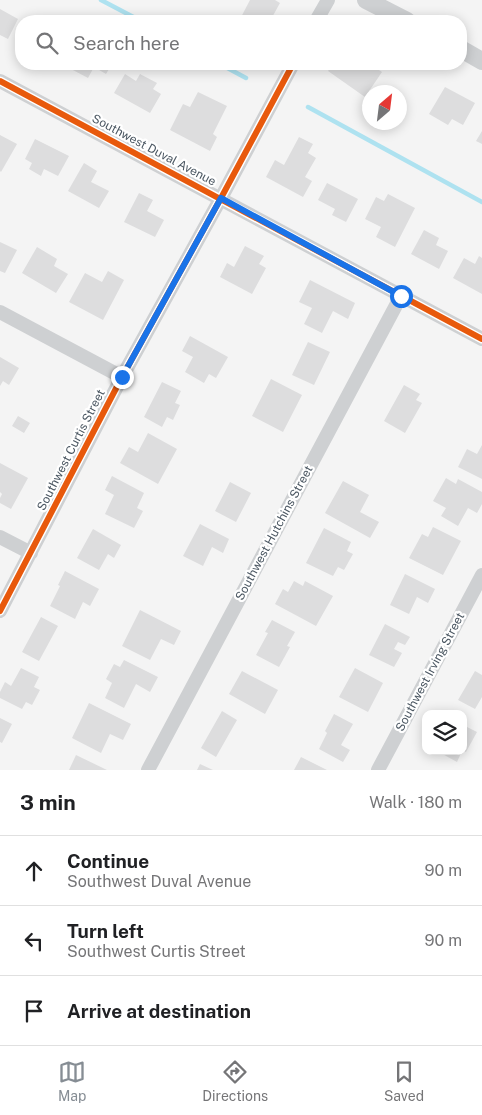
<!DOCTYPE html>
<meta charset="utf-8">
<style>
body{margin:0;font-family:"Public Sans",sans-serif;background:#f6f6f6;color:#202124}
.controls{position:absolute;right:15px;bottom:15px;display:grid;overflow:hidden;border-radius:10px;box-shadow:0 2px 12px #0003}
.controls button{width:45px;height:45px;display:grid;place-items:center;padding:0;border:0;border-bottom:1px solid #e0e0e0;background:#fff;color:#202124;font:25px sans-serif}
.compass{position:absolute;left:362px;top:85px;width:45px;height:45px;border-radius:50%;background:#fff;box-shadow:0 2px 12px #0003;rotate:28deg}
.stop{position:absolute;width:15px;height:15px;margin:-11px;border:4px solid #1a73e8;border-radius:50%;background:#fff}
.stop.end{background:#1a73e8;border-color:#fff;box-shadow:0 1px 5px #0008}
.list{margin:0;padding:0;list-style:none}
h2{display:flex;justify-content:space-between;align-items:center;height:65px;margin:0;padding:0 20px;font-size:21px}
h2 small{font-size:16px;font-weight:400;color:#757577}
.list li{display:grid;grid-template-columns:32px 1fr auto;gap:15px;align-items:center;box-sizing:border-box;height:70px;padding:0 20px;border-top:1px solid #e0e0e0}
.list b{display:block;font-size:19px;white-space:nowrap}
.list p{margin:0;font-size:16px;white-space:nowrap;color:#757577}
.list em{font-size:16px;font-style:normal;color:#757577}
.icon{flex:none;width:28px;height:28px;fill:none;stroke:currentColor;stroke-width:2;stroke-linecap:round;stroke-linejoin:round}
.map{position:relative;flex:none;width:482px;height:770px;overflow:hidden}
.search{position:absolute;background:#fff;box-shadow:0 2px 12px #0003;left:15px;right:15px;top:15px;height:55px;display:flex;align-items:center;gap:12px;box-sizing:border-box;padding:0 18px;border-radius:20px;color:#757577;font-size:19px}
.sheet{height:275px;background:#fff}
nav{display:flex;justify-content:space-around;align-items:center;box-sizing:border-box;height:70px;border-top:1px solid #e0e0e0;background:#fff;font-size:14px;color:#757577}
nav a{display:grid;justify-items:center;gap:2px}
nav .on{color:#868d94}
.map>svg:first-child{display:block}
</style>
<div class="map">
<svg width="482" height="770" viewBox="0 0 482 770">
<rect width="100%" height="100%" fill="#f4f4f4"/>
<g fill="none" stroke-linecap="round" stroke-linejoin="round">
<path stroke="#aee2f0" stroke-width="4.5" d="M101,0L141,21
M220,64L246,78
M308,107L482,202"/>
</g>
<path fill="#ddddde" d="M250,0H275L280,3L270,21H239Z
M0,9L18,19L8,39L0,35Z
M75,64H112L106,74L94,67L88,78L71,69Z
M333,64H341L348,68L351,64H378L376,68L382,72L365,97L328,71Z
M125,74L136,81L140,74L157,83L153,89L161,94L150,113L114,93Z
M445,87L475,103L463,125L452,119L448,125L429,114Z
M198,92L227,106L213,134L217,137L210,151L170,130L183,104L190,107Z
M482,131V144L476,141Z
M0,135L17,144L1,172L0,171Z
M299,137L313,144L308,153L316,158L305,177L312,181L303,197L266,177L275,160L284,165Z
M35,139L69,156L58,176L44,169L41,176L29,169L32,163L25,159Z
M84,163L97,171L91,182L109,191L99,208L68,191Z
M327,183L358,199L346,222L332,215L335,209L318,200Z
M139,193L153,200L147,211L164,220L155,237L124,222Z
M388,194L415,208L395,247L376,237L381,227L365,219L376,197L384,201Z
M424,230L439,238L436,245L448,251L439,269L411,254Z
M0,242L17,250L5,273L0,271Z
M245,246L264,256L259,264L266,268L252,294L220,277L227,263L234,267Z
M37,247L57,259L54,266L68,274L56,293L22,273Z
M479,256L482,258V294L453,278L464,258L475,264Z
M108,271L124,280L103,320L69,302L85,273L102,282Z
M310,280L355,303L348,319L333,311L322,333L304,324L312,308L299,302Z
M190,336L228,357L216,378L209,374L204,383L185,372L193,357L182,351Z
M308,342L330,352L314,385L292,375Z
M0,357L19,368L9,385L3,381L0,386Z
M271,379L302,395L283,432L252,416Z
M162,382L181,391L175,403L180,405L173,420L167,417L162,427L144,417Z
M404,385L420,394L416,400L422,403L405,433L384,421Z
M18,416L30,423L24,433L12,426Z
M148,433L177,449L158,484L120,463L129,447L138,452Z
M482,445V479L458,467L467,449L477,454Z
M0,463L28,478L11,509L0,503V498L2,494L0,492Z
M112,476L144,493L137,508L143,511L134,528L105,514L114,495L105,490Z
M446,478L456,484L458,479L482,492V504L477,513L468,508L458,526L441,516L446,508L433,501Z
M343,481L369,495L360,512L379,522L370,538L325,513Z
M230,482L251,493L236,522L215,511Z
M200,524L229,539L223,553L212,547L203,566L183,556Z
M433,527L461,541L443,575L409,558L422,534L428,537Z
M324,528L351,542L347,551L353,554L344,570L338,567L333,576L306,563Z
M93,529L121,545L114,558L108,554L99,570L77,558Z
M65,571L99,589L90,606L83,602L75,619L50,606L60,586L58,585Z
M405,574L435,589L428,603L417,597L409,614L390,605Z
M294,581L303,586L305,581L333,596L316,626L275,604L283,589L288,592Z
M140,610L181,631L174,645L161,639L150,660L122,646Z
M41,617L58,626L39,661L22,652Z
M272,620L295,632L287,646L290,647L279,667L256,655L268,633L265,632Z
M385,624L410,637L405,645L398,642L394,649L402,653L394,667L369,655Z
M124,660L158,677L150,692L136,684L124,708L105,698L112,683L106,679L114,664L120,667Z
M21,668L39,677L34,687L40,690L32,705L26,702L22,709L0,698V692L5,682L11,686Z
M355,668L383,683L368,712L339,697Z
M242,671L278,690L265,714L229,694Z
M475,671L482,675V697L475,709L458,700Z
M89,703L131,724L123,740L110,734L101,753L72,738Z
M222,711L237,720L216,757L201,748Z
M334,714L353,724L341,745L350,750L343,762L319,749L327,733L325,731Z
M0,718L12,724L2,743L0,742Z
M463,725L477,732L466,752L463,751Z
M437,751H462L457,762Z
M76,755L107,770H69Z
M301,757L327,770H294Z
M200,764L213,770H197Z"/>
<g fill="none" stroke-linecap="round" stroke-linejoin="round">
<path stroke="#ced0d2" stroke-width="14" d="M316,21L328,0
M0,81L482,339
M0,312L122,377
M0,537L31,553
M0,611L122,377L221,198L293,64
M148,770L401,296
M378,770L482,575"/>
<path stroke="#ced0d2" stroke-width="18" d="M366,0L407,21
M461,49L482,61"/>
<g stroke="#fff" stroke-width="9">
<path id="cycleway" d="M0,81L482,339
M0,611L122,377L221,198L293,64"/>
</g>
<use href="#cycleway" stroke="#e8590c" stroke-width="6"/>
</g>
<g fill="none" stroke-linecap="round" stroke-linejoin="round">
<path stroke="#1a73e8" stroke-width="6" d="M122,377L221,198L401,296"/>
</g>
<g text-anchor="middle" stroke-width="4.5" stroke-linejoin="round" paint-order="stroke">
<g font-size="12" fill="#4a5661" stroke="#fff">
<text transform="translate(154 150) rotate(28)" y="4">Southwest Duval Avenue</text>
<text transform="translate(71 450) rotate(-63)" y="4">Southwest Curtis Street</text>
<text transform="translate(274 533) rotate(-62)" y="4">Southwest Hutchins Street</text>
<text transform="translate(430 672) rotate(-62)" y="4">Southwest Irving Street</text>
</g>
</g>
</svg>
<div class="controls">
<button><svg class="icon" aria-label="layers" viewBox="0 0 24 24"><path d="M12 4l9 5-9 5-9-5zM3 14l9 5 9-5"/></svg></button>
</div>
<svg class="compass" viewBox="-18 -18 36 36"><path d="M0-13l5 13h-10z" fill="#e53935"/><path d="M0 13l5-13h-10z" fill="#757577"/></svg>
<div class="stop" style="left:401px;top:296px"></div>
<div class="stop end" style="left:122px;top:377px"></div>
<div class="search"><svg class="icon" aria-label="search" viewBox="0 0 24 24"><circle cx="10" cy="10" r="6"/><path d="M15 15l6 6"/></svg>Search here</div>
</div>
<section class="sheet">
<h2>3 min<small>Walk · 180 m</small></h2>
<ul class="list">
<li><svg class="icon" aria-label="ahead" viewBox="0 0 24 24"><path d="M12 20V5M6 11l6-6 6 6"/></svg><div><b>Continue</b><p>Southwest Duval Avenue</p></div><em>90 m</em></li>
<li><svg class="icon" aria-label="left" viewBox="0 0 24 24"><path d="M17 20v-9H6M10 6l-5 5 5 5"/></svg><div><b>Turn left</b><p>Southwest Curtis Street</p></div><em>90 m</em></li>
<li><svg class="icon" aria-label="arrive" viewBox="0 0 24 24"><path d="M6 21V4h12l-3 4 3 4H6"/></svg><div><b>Arrive at destination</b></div></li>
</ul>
</section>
<nav>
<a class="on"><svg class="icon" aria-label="map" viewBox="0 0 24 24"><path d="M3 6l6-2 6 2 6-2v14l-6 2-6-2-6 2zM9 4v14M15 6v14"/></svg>Map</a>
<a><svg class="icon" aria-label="directions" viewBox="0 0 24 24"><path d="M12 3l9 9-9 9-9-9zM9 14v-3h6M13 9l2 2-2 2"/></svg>Directions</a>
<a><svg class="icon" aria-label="saved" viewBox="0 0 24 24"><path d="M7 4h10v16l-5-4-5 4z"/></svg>Saved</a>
</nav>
